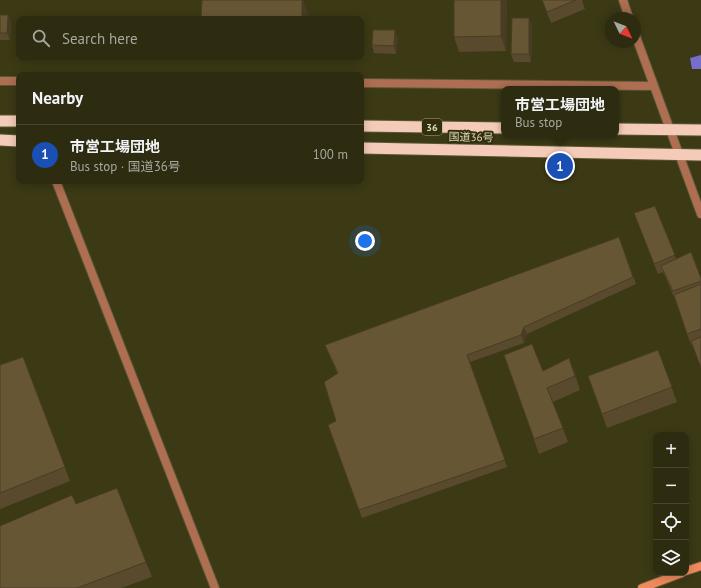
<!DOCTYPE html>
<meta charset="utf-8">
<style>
body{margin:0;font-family:"PT Sans","Noto Sans JP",sans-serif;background:#353319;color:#f1f3f6}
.controls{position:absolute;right:12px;bottom:12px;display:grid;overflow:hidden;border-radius:8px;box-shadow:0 2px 10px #0003}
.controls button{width:36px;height:36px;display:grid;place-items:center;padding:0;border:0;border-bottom:1px solid #484730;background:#2d2b10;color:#f1f3f6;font:20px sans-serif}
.compass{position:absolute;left:605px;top:12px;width:36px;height:36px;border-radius:50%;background:#2d2b10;box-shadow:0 2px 10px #0003;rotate:133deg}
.you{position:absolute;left:365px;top:241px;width:14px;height:14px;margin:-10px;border:3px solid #fff;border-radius:50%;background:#1a73e8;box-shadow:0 0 0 6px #1a73e833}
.badge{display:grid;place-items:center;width:26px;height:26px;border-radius:50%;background:#95b2f1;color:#fff;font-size:13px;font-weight:700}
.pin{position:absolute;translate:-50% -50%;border:2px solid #fff;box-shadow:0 1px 4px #0006}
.popup{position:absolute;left:501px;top:86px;width:118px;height:52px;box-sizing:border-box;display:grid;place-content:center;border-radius:8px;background:#2d2b10;filter:drop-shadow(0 1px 3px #0005);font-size:13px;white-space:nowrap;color:#a7a79f}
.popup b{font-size:15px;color:#f1f3f6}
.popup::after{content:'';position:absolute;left:50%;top:100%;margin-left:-8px;border:8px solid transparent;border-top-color:#2d2b10}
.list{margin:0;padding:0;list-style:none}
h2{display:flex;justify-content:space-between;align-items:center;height:52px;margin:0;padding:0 16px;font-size:17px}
h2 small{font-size:13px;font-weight:400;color:#a7a79f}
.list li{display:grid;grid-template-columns:26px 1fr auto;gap:12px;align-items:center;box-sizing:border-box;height:60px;padding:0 16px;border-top:1px solid #484730}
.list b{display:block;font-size:15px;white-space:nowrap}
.list p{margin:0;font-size:13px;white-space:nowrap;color:#a7a79f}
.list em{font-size:13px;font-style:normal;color:#a7a79f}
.icon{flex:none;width:22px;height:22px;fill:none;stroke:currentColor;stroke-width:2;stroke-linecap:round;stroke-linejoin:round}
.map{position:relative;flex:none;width:701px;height:588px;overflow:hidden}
.search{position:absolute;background:#2d2b10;box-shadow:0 2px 10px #0003;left:16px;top:16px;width:348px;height:44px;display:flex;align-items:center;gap:10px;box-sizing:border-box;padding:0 14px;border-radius:8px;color:#a7a79f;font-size:15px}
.panel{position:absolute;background:#2d2b10;box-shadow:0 2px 10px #0003;left:16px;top:72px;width:348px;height:112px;border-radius:8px}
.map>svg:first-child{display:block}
</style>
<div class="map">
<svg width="701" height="588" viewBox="0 0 701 588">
<rect width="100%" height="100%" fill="#3c3915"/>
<path fill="#766ecc" d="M701,55V69H692L690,58Z"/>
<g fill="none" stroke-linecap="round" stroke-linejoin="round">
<g stroke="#595635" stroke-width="10">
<path id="minor" d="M0,81H19
M361,83L653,86
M56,181L215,588"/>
</g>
<g stroke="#595635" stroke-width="10">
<path id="tertiary" d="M623,0L629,18
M635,34L701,214"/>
</g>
<g stroke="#595635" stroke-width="10">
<path id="secondary" d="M686,571L701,566
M642,588L682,573"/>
</g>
<g stroke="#595635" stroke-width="13">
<path id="trunk" d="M0,121H19
M361,126L504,128
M616,129L701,130
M0,140L19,141
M361,148L701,155"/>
</g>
<use href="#minor" stroke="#ad6e51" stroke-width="8"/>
<use href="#tertiary" stroke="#ad6e51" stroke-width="8"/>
<use href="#secondary" stroke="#ee8a5c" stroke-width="8"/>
<use href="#trunk" stroke="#f4cbb8" stroke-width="11"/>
</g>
<path fill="#594a2d" d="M507,0L506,51L459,52L454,37Z
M542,0H582L585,9L551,23Z
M0,15H8L11,22L10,40H0Z
M532,25L531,62H514L511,54Z
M398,38L396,54L374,53L372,45Z
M655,206L676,259L701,278V368L692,344L691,345L674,297L663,272L658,274L634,213Z
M619,237L636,284L527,334L524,343L470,362L507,467L362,518L328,425L336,421L337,373L325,345Z
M658,350L677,402L607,428L588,376Z
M504,355L543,371L575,372L580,390L553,402L568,442L539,454Z
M23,357L70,481L0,509V365Z
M76,504L146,562L152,577L121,588H0Z"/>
<path fill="#483c24" d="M302,0H303L308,13L307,19H302Z
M501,0H507L506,51L501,36Z
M8,15L11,22L10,40L7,33Z
M529,18L532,25L531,62L529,54Z
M395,30L398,38L396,54L394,46Z
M524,327L527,334L524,343L521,335Z
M569,358L575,372L580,390L575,376Z"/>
<path fill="#675634" stroke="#483c24" d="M202,0H302V19H201Z
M454,0H501V36L454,37Z
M542,0H576L547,12Z
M0,15H8L7,33H0Z
M512,18H529V54H511Z
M373,30H395L394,46L372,45Z
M655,206L675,255L654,264L634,213Z
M619,237L633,277L524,327L521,335L467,355L505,460L359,510L328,425L336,421L324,382L338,373L325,345Z
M691,252L701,278V281L673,291L661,266Z
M701,284V329L687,334L674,295Z
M701,337V368L691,341Z
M532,344L543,371L569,358L575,376L547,388L563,428L534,439L504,355Z
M658,350L672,387L602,414L588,376Z
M23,357L65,467L0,493V365Z
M117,488L146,562L77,588H0V526L72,495L76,504Z"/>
<g text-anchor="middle" stroke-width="4" stroke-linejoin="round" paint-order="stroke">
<rect fill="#322f09" stroke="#a8a78d" stroke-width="1" x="422" y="119" width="20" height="16" rx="3"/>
<g font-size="10" font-weight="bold" fill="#dbdac6">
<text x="432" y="131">36</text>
</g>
<g font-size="11" fill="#dbdac6" stroke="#322f09">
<text transform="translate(471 137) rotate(1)" y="4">国道36号</text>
</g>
</g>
</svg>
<div class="controls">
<button>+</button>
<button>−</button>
<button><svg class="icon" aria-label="locate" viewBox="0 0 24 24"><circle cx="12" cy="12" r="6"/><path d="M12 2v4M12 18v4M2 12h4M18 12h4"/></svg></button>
<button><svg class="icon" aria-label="layers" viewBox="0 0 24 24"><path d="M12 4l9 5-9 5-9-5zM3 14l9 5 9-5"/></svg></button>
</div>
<svg class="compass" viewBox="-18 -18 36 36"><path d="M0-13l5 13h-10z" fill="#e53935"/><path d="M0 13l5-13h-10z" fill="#a7a79f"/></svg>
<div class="you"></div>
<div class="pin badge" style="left:560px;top:166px;background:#1a4fb4">1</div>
<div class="popup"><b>市営工場団地</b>Bus stop</div>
<div class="search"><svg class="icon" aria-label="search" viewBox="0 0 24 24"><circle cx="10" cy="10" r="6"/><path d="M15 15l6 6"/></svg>Search here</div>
<section class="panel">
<h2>Nearby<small></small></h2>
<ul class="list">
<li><span class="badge" style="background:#1a4fb4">1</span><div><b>市営工場団地</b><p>Bus stop · 国道36号</p></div><em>100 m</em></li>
</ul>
</section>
</div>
